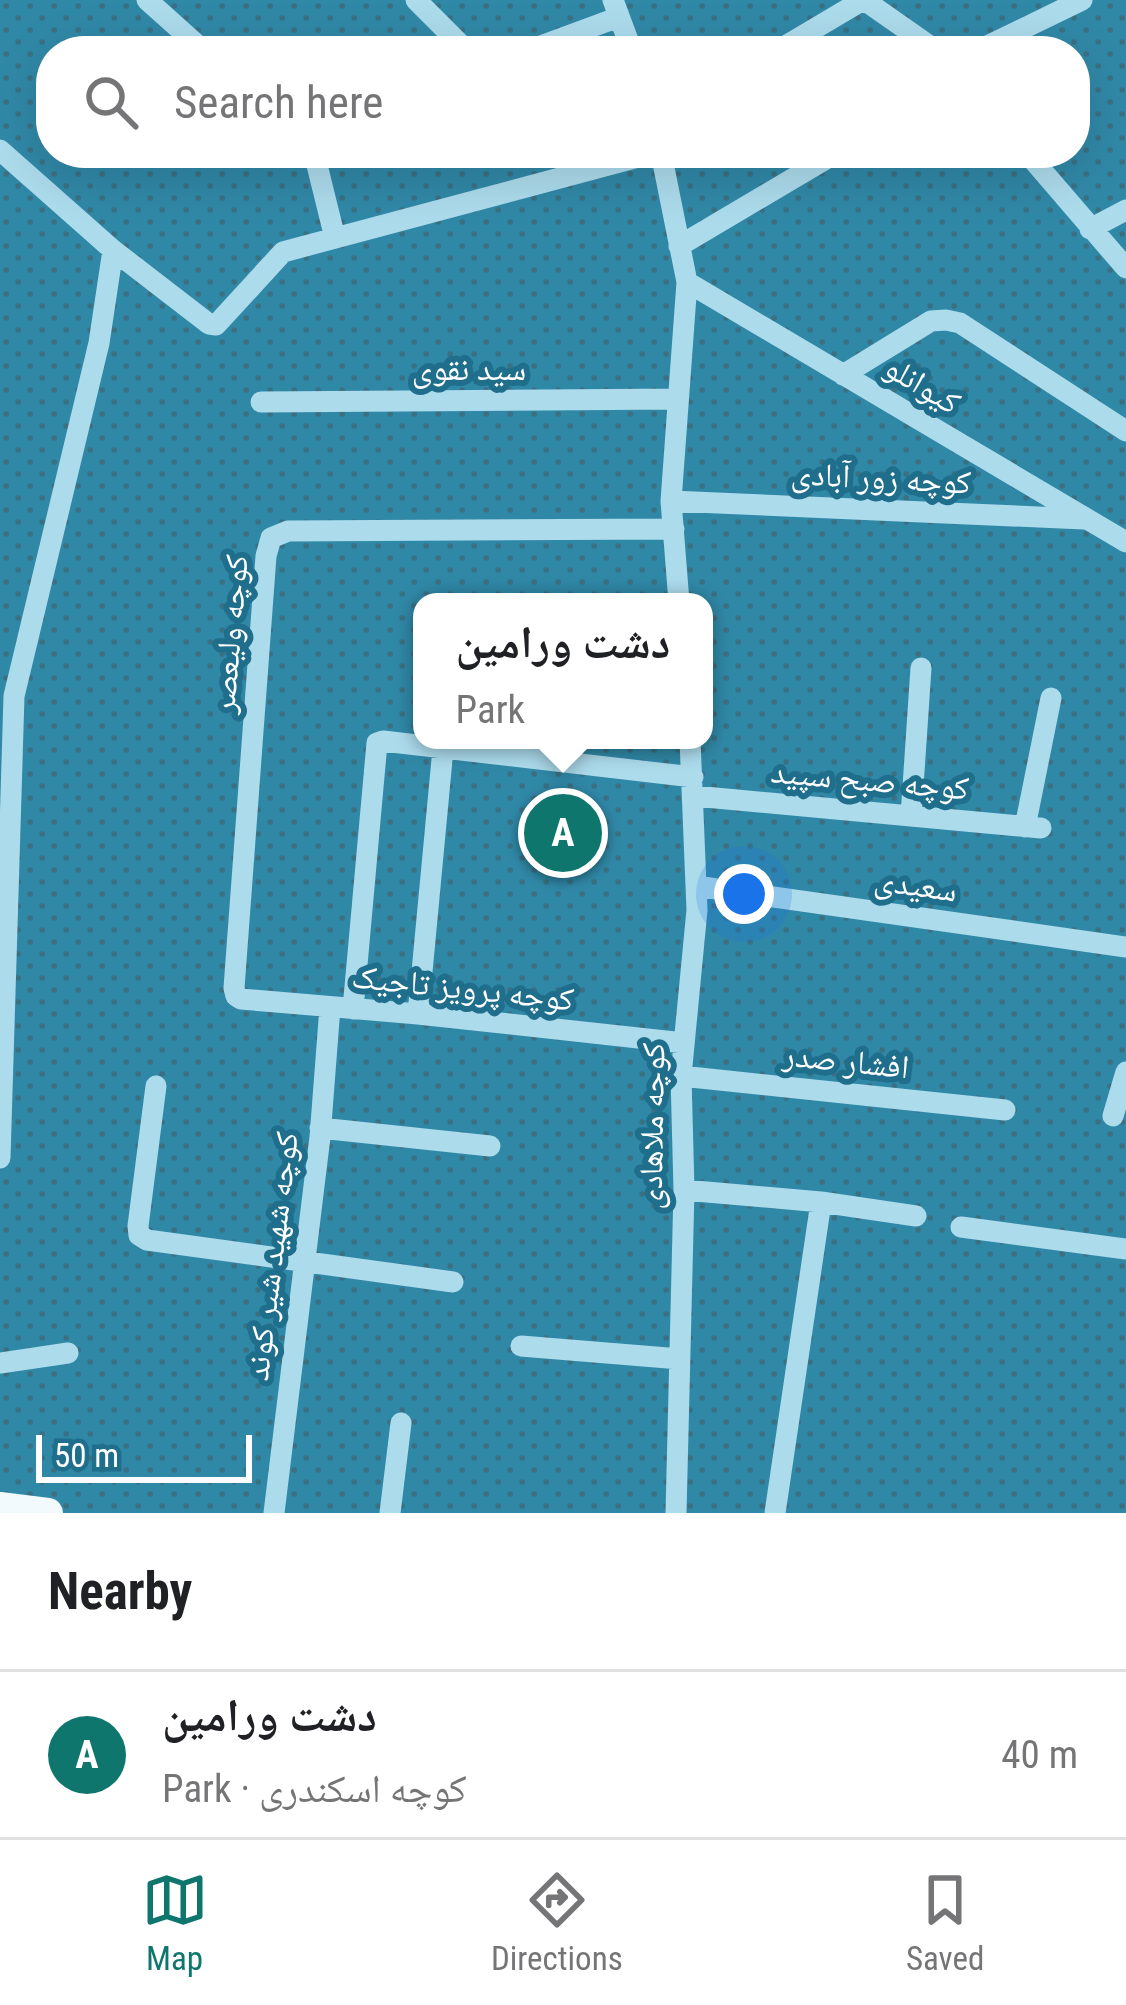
<!DOCTYPE html>
<meta charset="utf-8">
<style>
body{margin:0;font-family:"Roboto Condensed","Noto Naskh Arabic",sans-serif;background:#f2f2f2;color:#202124}
.scale{position:absolute;left:36px;bottom:30px;width:216px;box-sizing:border-box;padding-left:12px;border:6px solid #fff;border-top:0;font-size:33px;line-height:42px;white-space:nowrap;color:#fff;-webkit-text-stroke:9px #1f6e8c;paint-order:stroke}
.you{position:absolute;left:744px;top:894px;width:42px;height:42px;margin:-30px;border:9px solid #fff;border-radius:50%;background:#1a73e8;box-shadow:0 0 0 18px #1a73e833}
.badge{display:grid;place-items:center;width:78px;height:78px;border-radius:50%;background:#0f766e;color:#fff;font-size:39px;font-weight:700}
.pin{position:absolute;translate:-50% -50%;border:6px solid #fff;box-shadow:0 3px 12px #0006}
.popup{position:absolute;left:413px;top:593px;width:300px;height:156px;box-sizing:border-box;display:grid;place-content:center;border-radius:24px;background:#fff;filter:drop-shadow(0 3px 9px #0005);font-size:39px;white-space:nowrap;color:#757577}
.popup b{font-size:45px;color:#202124}
.popup::after{content:'';position:absolute;left:50%;top:100%;margin-left:-24px;border:24px solid transparent;border-top-color:#fff}
.list{margin:0;padding:0;list-style:none}
h2{display:flex;justify-content:space-between;align-items:center;height:156px;margin:0;padding:0 48px;font-size:51px}
h2 small{font-size:39px;font-weight:400;color:#757577}
.list li{display:grid;grid-template-columns:78px 1fr auto;gap:36px;align-items:center;box-sizing:border-box;height:168px;padding:0 48px;border-top:3px solid #e0e0e0}
.list b{display:block;font-size:45px;white-space:nowrap}
.list p{margin:0;font-size:39px;white-space:nowrap;color:#757577}
.list em{font-size:39px;font-style:normal;color:#757577}
.icon{flex:none;width:66px;height:66px;fill:none;stroke:currentColor;stroke-width:2;stroke-linecap:round;stroke-linejoin:round}
.map{position:relative;flex:none;width:1126px;height:1513px;overflow:hidden}
.search{position:absolute;background:#fff;box-shadow:0 12px 48px #0002;left:36px;right:36px;top:36px;height:132px;display:flex;align-items:center;gap:30px;box-sizing:border-box;padding:0 42px;border-radius:48px;color:#757577;font-size:45px}
.sheet{height:324px;background:#fff}
nav{display:flex;justify-content:space-around;align-items:center;box-sizing:border-box;height:168px;border-top:3px solid #e0e0e0;background:#fff;font-size:33px;color:#757577}
nav a{display:grid;justify-items:center;gap:6px}
nav .on{color:#0f766e}
.map>svg:first-child{display:block}
</style>
<div class="map">
<svg width="1126" height="1513" viewBox="0 0 1126 1513">
<defs>
<pattern id="park-dots" width="8" height="8" patternUnits="userSpaceOnUse" patternTransform="scale(3)"><rect width="8" height="8" fill="#3088a7"/><path d="M2 2h.1M6 6h.1" fill="none" stroke="#3b7083" stroke-width="1.8" stroke-linecap="round"/></pattern>
</defs>
<rect width="100%" height="100%" fill="#1f6e8c"/>
<path fill="url(#park-dots)" fill-rule="evenodd" d="M0,0H1126V1513H0ZM51,51H1075V153H51ZM422,602H704V740H422Z"/>
<g fill="none" stroke-linecap="round" stroke-linejoin="round">
<path stroke="#acdbec" stroke-width="21" d="M147,0L204,51
M416,0L467,51
M613,0L632,51
M864,0L937,51
M527,51L619,17
M777,51L863,0
M977,51L1082,0
M0,150L113,250L209,324L216,325L283,252L653,153
M314,153L335,238
M661,153L687,282L671,501L679,602
M1027,153L1126,268
M1090,229L1126,210
M679,246L836,153
M687,282L1126,542
M843,375L931,321L946,320L960,323L1126,431
M261,402L678,399
M671,501L1084,519
M674,529L288,531L271,538L266,556L234,988L236,996L241,999L418,1014L684,1043
M694,796L1041,828
M911,816L921,668
M1025,827L1051,698
M696,886L1126,947
M353,1009L377,743L383,741L693,777
M418,1014L443,749
M681,1076L1005,1110
M156,1086L138,1226L139,1235L147,1240L453,1282
M1113,1116L1126,1072
M320,1128L490,1146
M0,1158L14,696L99,343L113,250
M684,1190L821,1202L916,1216
M961,1227L1126,1249
M521,1346L680,1359
M0,1363L68,1353
M274,1513L320,1137L330,1007
M390,1513L401,1423
M676,1513L684,1190L681,1076L697,910L690,740
M775,1513L821,1202"/>
<path stroke="#f2fafe" stroke-width="30" d="M0,1507L48,1513"/>
</g>
<g text-anchor="middle" stroke-width="12" stroke-linejoin="round" paint-order="stroke">
<g font-size="33" fill="#fff" stroke="#1f6e8c">
<text x="469" y="380">سید نقوی</text>
<text transform="translate(923 384) rotate(31)" y="12">کیوانلو</text>
<text transform="translate(881 477) rotate(3)" y="12">کوچه زور آبادی</text>
<text transform="translate(229 634) rotate(-85)" y="12">کوچه ولیعصر</text>
<text transform="translate(870 779) rotate(5)" y="12">کوچه صبح سپید</text>
<text transform="translate(916 884) rotate(8)" y="12">سعیدی</text>
<text transform="translate(463 987) rotate(6)" y="12">کوچه پرویز تاجیک</text>
<text transform="translate(846 1060) rotate(6)" y="12">افشار صدر</text>
<text transform="translate(651 1126) rotate(-89)" y="12">کوچه ملاهادی</text>
<text transform="translate(271 1256) rotate(-83)" y="12">کوچه شهید شیر کوند</text>
</g>
</g>
</svg>
<div class="scale">50 m</div>
<div class="you"></div>
<div class="pin badge" style="left:563px;top:833px">A</div>
<div class="popup"><b>دشت ورامین</b>Park</div>
<div class="search"><svg class="icon" aria-label="search" viewBox="0 0 24 24"><circle cx="10" cy="10" r="6"/><path d="M15 15l6 6"/></svg>Search here</div>
</div>
<section class="sheet">
<h2>Nearby<small></small></h2>
<ul class="list">
<li><span class="badge">A</span><div><b>دشت ورامین</b><p>Park · کوچه اسکندری</p></div><em>40 m</em></li>
</ul>
</section>
<nav>
<a class="on"><svg class="icon" aria-label="map" viewBox="0 0 24 24"><path d="M3 6l6-2 6 2 6-2v14l-6 2-6-2-6 2zM9 4v14M15 6v14"/></svg>Map</a>
<a><svg class="icon" aria-label="directions" viewBox="0 0 24 24"><path d="M12 3l9 9-9 9-9-9zM9 14v-3h6M13 9l2 2-2 2"/></svg>Directions</a>
<a><svg class="icon" aria-label="saved" viewBox="0 0 24 24"><path d="M7 4h10v16l-5-4-5 4z"/></svg>Saved</a>
</nav>
